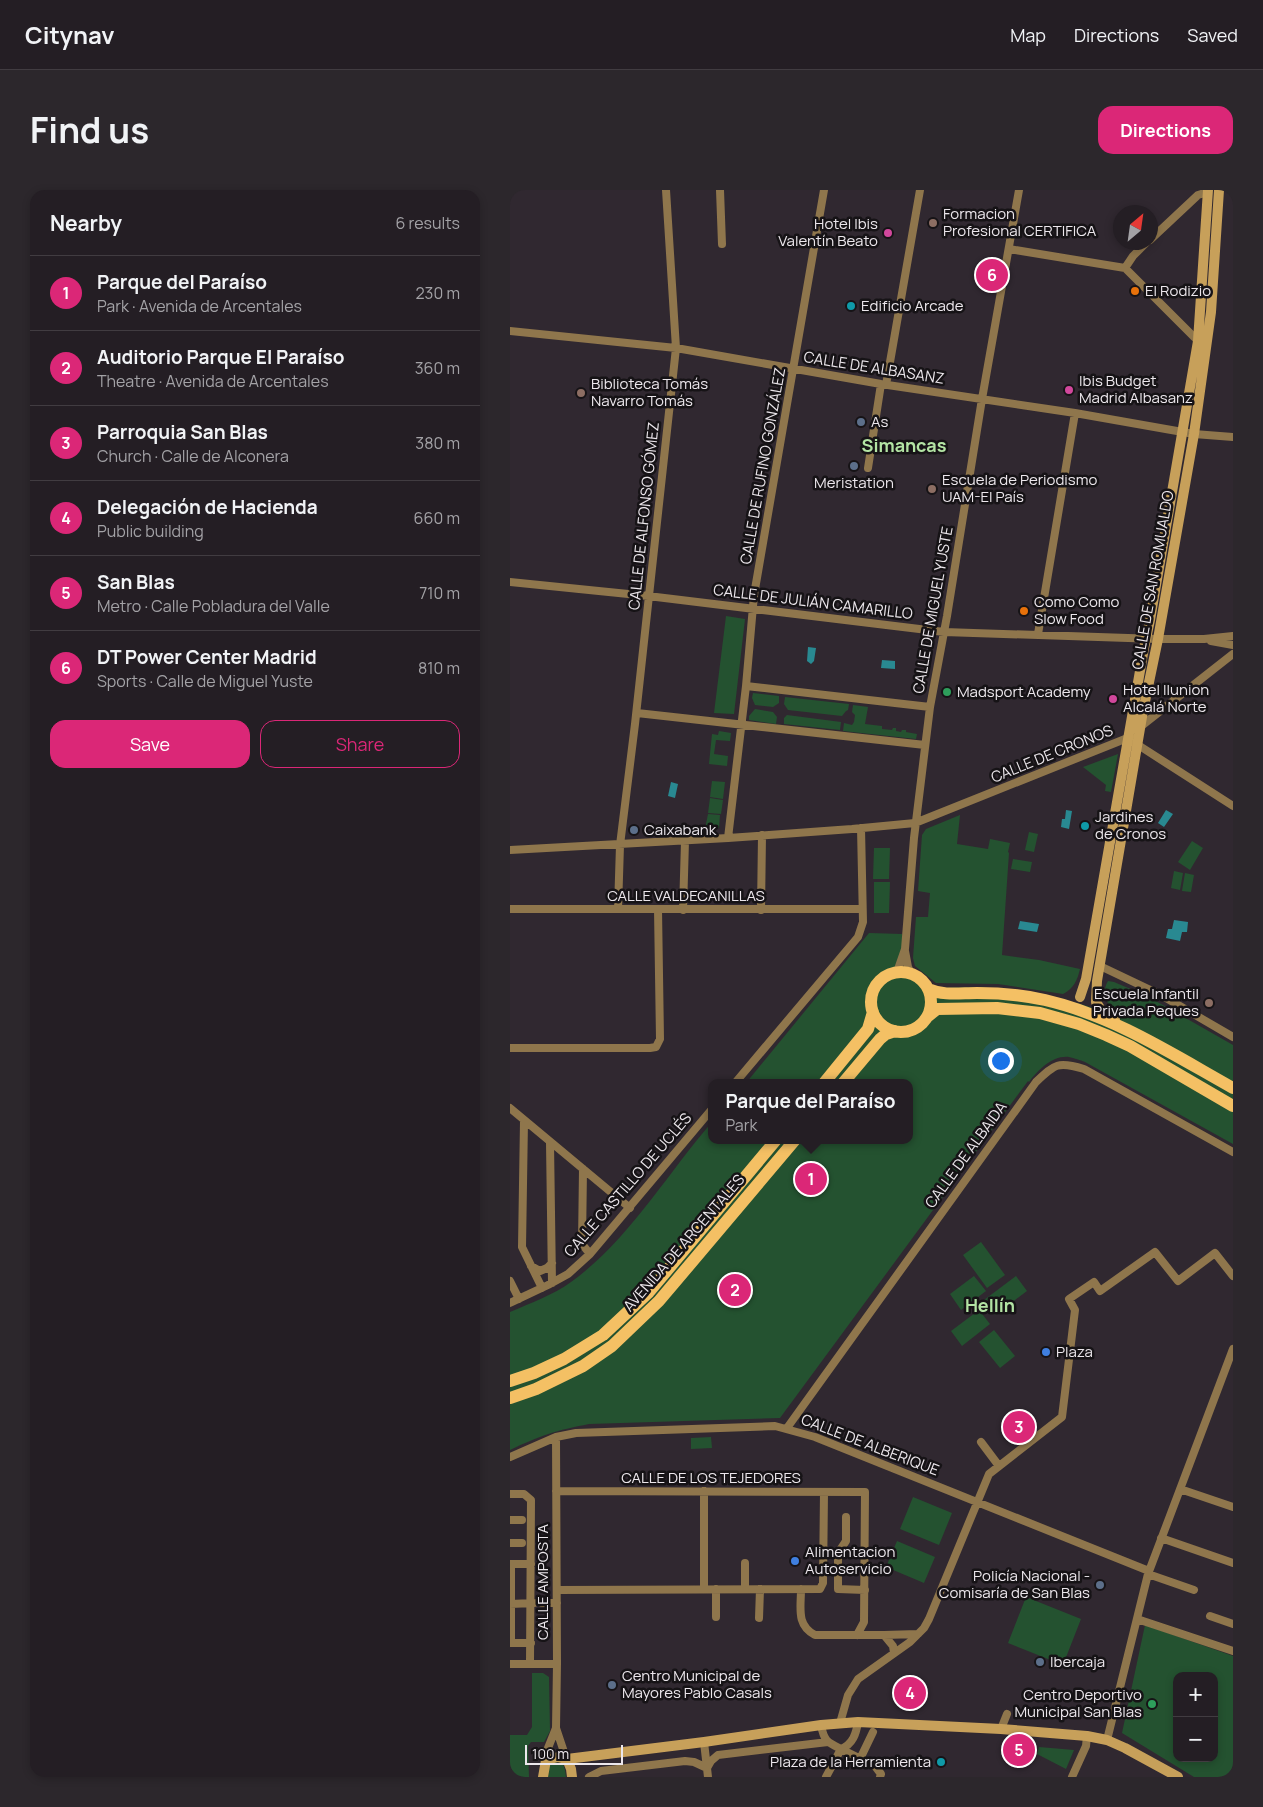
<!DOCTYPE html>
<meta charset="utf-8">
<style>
body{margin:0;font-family:Manrope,sans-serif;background:#2c272c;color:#f1f3f6}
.controls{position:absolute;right:15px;bottom:15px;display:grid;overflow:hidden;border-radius:10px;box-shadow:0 2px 8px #0003}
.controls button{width:45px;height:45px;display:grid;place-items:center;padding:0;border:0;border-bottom:1px solid #413c41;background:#241e24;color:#f1f3f6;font:25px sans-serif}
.compass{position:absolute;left:603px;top:15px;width:45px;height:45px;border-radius:50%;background:#241e24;box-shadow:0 2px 8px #0003;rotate:29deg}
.scale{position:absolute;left:15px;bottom:12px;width:98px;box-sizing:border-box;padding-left:5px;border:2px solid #ece7ec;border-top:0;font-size:14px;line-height:18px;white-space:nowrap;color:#ece7ec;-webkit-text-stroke:4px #161316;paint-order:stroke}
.you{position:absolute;left:490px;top:870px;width:18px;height:18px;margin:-12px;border:4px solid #fff;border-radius:50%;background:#1a73e8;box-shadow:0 0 0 8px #1a73e833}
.badge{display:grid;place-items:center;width:32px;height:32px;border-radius:50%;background:#db2777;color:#fff;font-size:16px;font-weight:700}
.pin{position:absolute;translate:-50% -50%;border:2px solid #fff;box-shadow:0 1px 5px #0006}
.popup{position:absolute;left:198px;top:889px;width:205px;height:65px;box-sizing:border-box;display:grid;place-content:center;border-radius:10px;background:#241e24;filter:drop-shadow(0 1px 4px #0005);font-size:16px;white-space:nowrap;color:#a3a2a6}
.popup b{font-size:19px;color:#f1f3f6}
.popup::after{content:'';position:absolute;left:50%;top:100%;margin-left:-10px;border:10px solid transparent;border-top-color:#241e24}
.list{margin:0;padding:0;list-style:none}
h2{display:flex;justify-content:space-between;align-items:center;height:65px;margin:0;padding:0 20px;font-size:21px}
h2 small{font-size:16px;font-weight:400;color:#a3a2a6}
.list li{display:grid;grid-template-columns:32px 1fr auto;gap:15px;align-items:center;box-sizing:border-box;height:75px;padding:0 20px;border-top:1px solid #413c41}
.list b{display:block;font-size:19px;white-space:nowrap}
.list p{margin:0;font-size:16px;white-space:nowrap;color:#a3a2a6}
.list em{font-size:16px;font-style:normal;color:#a3a2a6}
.actions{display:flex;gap:10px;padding:15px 20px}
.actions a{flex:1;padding:11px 0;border:1px solid #db2777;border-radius:15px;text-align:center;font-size:18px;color:#db2777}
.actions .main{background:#db2777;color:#fff}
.map{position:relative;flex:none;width:723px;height:1587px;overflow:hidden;border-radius:15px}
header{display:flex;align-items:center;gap:30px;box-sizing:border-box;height:70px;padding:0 25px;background:#241e24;border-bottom:1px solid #413c41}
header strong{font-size:24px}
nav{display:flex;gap:28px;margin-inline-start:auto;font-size:18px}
.intro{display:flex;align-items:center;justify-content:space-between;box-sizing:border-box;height:120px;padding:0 30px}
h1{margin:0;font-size:35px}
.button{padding:12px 22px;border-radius:15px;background:#db2777;color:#fff;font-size:18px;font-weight:700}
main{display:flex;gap:30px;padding:0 30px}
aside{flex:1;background:#241e24;border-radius:15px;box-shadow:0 2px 8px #0003}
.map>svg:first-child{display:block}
</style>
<header>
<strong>Citynav</strong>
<nav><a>Map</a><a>Directions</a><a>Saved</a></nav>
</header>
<div class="intro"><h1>Find us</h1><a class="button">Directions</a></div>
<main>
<aside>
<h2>Nearby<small>6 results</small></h2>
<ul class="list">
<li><span class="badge">1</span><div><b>Parque del Paraíso</b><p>Park · Avenida de Arcentales</p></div><em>230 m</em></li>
<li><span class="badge">2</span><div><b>Auditorio Parque El Paraíso</b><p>Theatre · Avenida de Arcentales</p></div><em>360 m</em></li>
<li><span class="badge">3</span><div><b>Parroquia San Blas</b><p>Church · Calle de Alconera</p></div><em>380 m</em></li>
<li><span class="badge">4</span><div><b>Delegación de Hacienda</b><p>Public building</p></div><em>660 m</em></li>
<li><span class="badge">5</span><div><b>San Blas</b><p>Metro · Calle Pobladura del Valle</p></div><em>710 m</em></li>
<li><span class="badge">6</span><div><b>DT Power Center Madrid</b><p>Sports · Calle de Miguel Yuste</p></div><em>810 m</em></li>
</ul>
<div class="actions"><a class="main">Save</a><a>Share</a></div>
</aside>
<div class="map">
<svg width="723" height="1587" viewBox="0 0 723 1587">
<rect width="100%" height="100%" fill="#302830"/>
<path fill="#245230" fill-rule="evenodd" d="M216,426L235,429L224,524L204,523Z
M243,503L269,506V513L263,517L245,515L242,508Z
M275,507L339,514L338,520L336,521L332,526L278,520L274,514Z
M343,515L358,517L355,534L372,536V539L382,540L383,538H386V541L391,542L392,540H396V542L407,544L406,549L333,541L334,533L342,535L344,532L345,525L342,522Z
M245,519L263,522L267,527L266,534L239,530V526Z
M277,525L331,532L330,540L274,534V528Z
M209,541L221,543L220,551L206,550L204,564L218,566L217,576L199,574L202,544L208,545Z
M608,564L601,602L595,601L596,595L573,577Z
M202,591L215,592L213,609L200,607Z
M200,608L213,610L211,624L198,623Z
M198,624L210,625L209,638L195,639Z
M450,625L447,654L478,659L480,649L500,653L498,662L499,663L492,765L529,770L570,779C567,791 564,798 553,804L488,794L426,793L405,776L403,768L406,727H418L420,703L408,701L412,645L416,639Z
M519,642L528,644L524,662L515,660Z
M682,651L693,658L680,680L668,672Z
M364,658H380L379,689H363Z
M503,669L522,672L520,682L501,679Z
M664,681L673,683L670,700L661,698Z
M675,683L684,685L681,702L672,701Z
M364,692H380L379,723H364Z
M359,743L392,744V775L412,787L425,798L471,797L567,813L603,824C599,813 590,804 598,791L604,792L637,806L723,855V954L575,872C570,870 564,868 559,867C543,865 528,880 519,892L518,891L270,1228L79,1234C47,1240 29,1246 0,1260V1122C21,1113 43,1105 61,1092C118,1051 157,984 202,932V950H400V893H236Z
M471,1052L495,1085L477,1098L453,1065Z
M464,1086L476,1101L451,1120L440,1104Z
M506,1086L517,1101L485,1125L474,1110Z
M469,1120L480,1134L452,1156L441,1141Z
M484,1140L505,1166L490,1178L469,1152Z
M201,1247L202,1258L181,1259V1248Z
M403,1307L442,1323L429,1355L390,1339Z
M387,1351L425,1367L414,1393L376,1377Z
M516,1407L571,1429L553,1475L498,1453Z
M635,1435L723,1466V1587H684L612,1543ZM667,1486H704V1568H667Z
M22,1483H33L39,1487L40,1541L34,1552H21L18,1556L19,1587H0V1545H17L22,1537Z
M529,1557L564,1560L556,1579L527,1564Z
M44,1572L53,1574L55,1580L56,1587H38L39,1576Z"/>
<path fill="#298991" d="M298,457L306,458L304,471L301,474L297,471Z
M372,470L385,471V479L371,478Z
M161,592L168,594L165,608L158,606Z
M556,620L562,621L559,639L551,637L552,629H555Z
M656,620L663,624L654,637L648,633Z
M664,730L678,732L677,742H672L670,751L656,748L658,739H662Z
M510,731L529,734L527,742L508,739Z"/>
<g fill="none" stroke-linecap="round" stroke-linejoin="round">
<path stroke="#8f764c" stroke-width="8" d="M210,0L212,54
M640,50L688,5L698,2
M499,59L615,78L623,66L637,52
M615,78L688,151
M0,141L166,158L371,194L565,223L684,244L723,247
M376,195L410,0
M358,278L371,194
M0,392L138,406L434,442L648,449H694L723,446
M528,444L565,223
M701,451L723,455
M236,496L420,517
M127,523L415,555
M630,537L723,464
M625,553L723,616
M218,648L236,496L244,405L314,0
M0,660L218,648L342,639L405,633L620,547
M0,719H352
M108,719L110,655L125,534L166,158L156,0
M173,720L175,651
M251,720L252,645
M395,761L398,777L401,783
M590,776L651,805L723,847
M387,782L395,759L404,648L420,517L437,426L472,209L509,0
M0,858H140L146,857L150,849L148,719
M225,893L348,747L353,732L351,638
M0,918L120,1018
M14,931L12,1057L32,1098
M40,953L42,1093
M73,979L72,1054L80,1064
M21,1076L30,1081L37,1078L42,1073
M0,1091L9,1109
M0,1113L38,1095L58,1084L80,1064L202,919
M277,1238L526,892C545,874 548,871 574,879L723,962
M46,1247L47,1474L46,1538L56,1568
M471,1252L489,1276
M0,1267L46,1247L66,1243L265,1236L305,1247L639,1381
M670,1299L723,1317
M46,1301L355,1302L354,1432L347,1445
M0,1304H14L21,1310L20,1474
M0,1330H12
M651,1348L723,1373
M0,1353H12
M328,1363V1399L355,1400
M313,1364L328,1363L336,1351V1327
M0,1374H21
M1,1374V1453
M638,1384L684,1400
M194,1399V1301
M206,1399V1427
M235,1399V1373
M291,1399C291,1418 286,1435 305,1445H374L383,1456L384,1463
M47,1400L310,1399L313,1393L314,1302
M32,1413H47
M0,1414L24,1413
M700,1426L723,1434
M249,1428L250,1399
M627,1429L723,1461
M374,1445L408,1444
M0,1453H21
M0,1474H47
M330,1533L338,1505L348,1489L400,1452L414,1438L419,1429L479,1284L552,1227L565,1120L559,1109L584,1092L590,1101L645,1062L668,1091L705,1063L723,1086
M311,1535C314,1551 317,1552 331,1559C343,1554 346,1544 348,1532
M491,1539L497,1524
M597,1550L638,1384L723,1159
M194,1552L198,1587
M350,1569L363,1542
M36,1570V1563L46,1538
M79,1587L91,1581L175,1571L184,1572L197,1578L201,1571L208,1565L318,1552
M316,1587L331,1559L365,1576L371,1584L370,1587
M562,1587L576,1556L577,1546"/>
<path stroke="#c7a05a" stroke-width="10" d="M570,807L576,789L634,458L640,430L688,151L698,0
M586,812L587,791L633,521L648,449L684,244L701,122L709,0
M586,812L593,823L605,829
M57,1569L194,1552L311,1535L348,1532L491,1539L577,1546L597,1550L615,1558L668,1587
M33,1587L36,1570L48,1567L57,1569L61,1579L62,1587"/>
<path stroke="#f4c064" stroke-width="12" d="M361 812a30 30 0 1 1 60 0a30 30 0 1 1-60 0Z
M418,799C434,806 450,803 467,803C490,803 513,805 535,810C604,826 662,864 723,898
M417,827L427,819L487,818L530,823L569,834L596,845L620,856L723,916
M314,893L358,839L363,822
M333,893L370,849L376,844L385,841
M0,1191L24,1183L54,1169L93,1145L139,1102L266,950
M0,1208L26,1199L73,1176L102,1156L149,1111L285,950"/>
</g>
<g fill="#8d6e63" stroke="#161316" stroke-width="2">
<circle cx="423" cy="33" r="5"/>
<circle cx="71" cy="203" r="5"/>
<circle cx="422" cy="299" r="5"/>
<circle cx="699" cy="813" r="5"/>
</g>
<g fill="#d1479c" stroke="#161316" stroke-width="2">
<circle cx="378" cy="43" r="5"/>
<circle cx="559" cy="200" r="5"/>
<circle cx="603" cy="509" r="5"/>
</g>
<g fill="#e8710a" stroke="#161316" stroke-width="2">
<circle cx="625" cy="101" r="5"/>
<circle cx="514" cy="421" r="5"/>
</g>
<g fill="#0f9aa8" stroke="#161316" stroke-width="2">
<circle cx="341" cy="116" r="5"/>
<circle cx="575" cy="636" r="5"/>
<circle cx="431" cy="1572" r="5"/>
</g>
<g fill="#5c6f8a" stroke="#161316" stroke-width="2">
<circle cx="351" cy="232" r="5"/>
<circle cx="344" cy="276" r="5"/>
<circle cx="124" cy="640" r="5"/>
<circle cx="590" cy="1395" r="5"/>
<circle cx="530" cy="1472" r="5"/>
<circle cx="102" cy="1495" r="5"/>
</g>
<g fill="#2e9e5b" stroke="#161316" stroke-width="2">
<circle cx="437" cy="502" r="5"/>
<circle cx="642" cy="1514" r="5"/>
</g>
<g fill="#3f7fe0" stroke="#161316" stroke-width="2">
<circle cx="536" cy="1162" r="5"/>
<circle cx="285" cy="1371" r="5"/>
</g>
<g text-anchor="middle" stroke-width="5" stroke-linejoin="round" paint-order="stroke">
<g font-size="15" fill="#ece7ec" stroke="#161316" text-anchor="start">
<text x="433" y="29">Formacion<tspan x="433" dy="17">Profesional CERTIFICA</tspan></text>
<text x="368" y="39" text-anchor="end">Hotel Ibis<tspan x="368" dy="17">Valentín Beato</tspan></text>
<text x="635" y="106">El Rodizio</text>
<text x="351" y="121">Edificio Arcade</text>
<text x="569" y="196">Ibis Budget<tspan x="569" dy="17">Madrid Albasanz</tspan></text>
<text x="81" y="199">Biblioteca Tomás<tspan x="81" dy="17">Navarro Tomás</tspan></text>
<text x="361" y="237">As</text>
<text x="432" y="295">Escuela de Periodismo<tspan x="432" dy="17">UAM-El País</tspan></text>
<text x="344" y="298" text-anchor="middle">Meristation</text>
<text x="524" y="417">Como Como<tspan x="524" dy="17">Slow Food</tspan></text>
<text x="613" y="505">Hotel Ilunion<tspan x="613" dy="17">Alcalá Norte</tspan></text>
<text x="447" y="507">Madsport Academy</text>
<text x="585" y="632">Jardines<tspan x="585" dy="17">de Cronos</tspan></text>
<text x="134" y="645">Caixabank</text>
<text x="689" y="809" text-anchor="end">Escuela Infantil<tspan x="689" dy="17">Privada Peques</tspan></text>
<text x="546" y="1167">Plaza</text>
<text x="295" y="1367">Alimentacion<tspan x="295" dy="17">Autoservicio</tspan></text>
<text x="580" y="1391" text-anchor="end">Policía Nacional -<tspan x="580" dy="17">Comisaría de San Blas</tspan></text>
<text x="540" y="1477">Ibercaja</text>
<text x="112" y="1491">Centro Municipal de<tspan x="112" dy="17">Mayores Pablo Casals</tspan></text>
<text x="632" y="1510" text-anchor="end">Centro Deportivo<tspan x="632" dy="17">Municipal San Blas</tspan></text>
<text x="421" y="1577" text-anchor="end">Plaza de la Herramienta</text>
</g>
<g font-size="15" fill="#ece7ec" stroke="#161316">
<text transform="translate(364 178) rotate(9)" y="5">CALLE DE ALBASANZ</text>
<text transform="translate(253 276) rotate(-80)" y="5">CALLE DE RUFINO GONZÁLEZ</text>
<text transform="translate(134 326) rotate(-84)" y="5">CALLE DE ALFONSO GÓMEZ</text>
<text transform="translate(643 390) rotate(-80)" y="5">CALLE DE SAN ROMUALDO</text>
<text transform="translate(303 412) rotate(7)" y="5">CALLE DE JULIÁN CAMARILLO</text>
<text transform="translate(423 420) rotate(-80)" y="5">CALLE DE MIGUEL YUSTE</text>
<text transform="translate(542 564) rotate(-22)" y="5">CALLE DE CRONOS</text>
<text x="176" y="711">CALLE VALDECANILLAS</text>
<text transform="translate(456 965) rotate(-54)" y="5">CALLE DE ALBAIDA</text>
<text transform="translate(118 995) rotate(-49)" y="5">CALLE CASTILLO DE UCLÉS</text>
<text transform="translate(174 1053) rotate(-49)" y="5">AVENIDA DE ARCENTALES</text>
<text transform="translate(360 1255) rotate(21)" y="5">CALLE DE ALBERIQUE</text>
<text x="201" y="1293">CALLE DE LOS TEJEDORES</text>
<text transform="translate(33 1392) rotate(-90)" y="5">CALLE AMPOSTA</text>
</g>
<g font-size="18" font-weight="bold" fill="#b3e4a4" stroke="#161316">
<text x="394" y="262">Simancas</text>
<text x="480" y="1122">Hellín</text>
</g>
</g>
</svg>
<div class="controls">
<button>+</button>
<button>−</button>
</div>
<svg class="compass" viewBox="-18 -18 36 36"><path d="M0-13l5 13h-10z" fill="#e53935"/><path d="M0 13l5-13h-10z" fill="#a3a2a6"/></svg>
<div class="scale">100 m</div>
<div class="you"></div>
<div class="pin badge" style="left:301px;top:989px">1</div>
<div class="popup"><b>Parque del Paraíso</b>Park</div>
<div class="pin badge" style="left:225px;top:1100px">2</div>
<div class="pin badge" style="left:509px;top:1237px">3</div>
<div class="pin badge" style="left:400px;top:1503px">4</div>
<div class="pin badge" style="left:509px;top:1560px">5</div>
<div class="pin badge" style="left:482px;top:85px">6</div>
</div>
</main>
